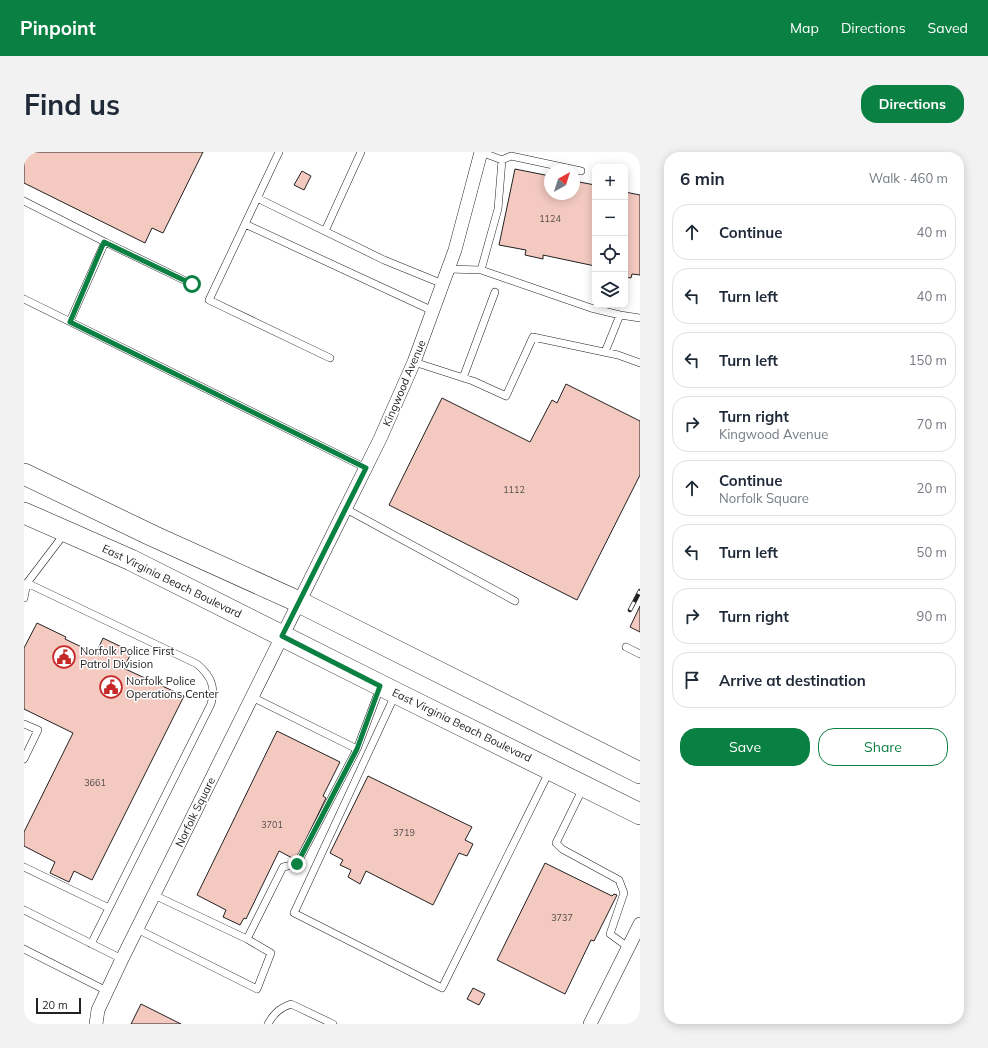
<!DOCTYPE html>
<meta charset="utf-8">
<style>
body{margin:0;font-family:Mulish,sans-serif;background:#f2f2f3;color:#1f2937}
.controls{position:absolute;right:12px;top:12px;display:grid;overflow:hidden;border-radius:8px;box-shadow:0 2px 10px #0003}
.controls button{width:36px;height:36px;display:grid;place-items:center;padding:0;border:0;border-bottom:1px solid #e0e1e3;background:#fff;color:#1f2937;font:20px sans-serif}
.compass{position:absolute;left:520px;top:12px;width:36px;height:36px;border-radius:50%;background:#fff;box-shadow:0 2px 10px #0003;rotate:39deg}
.scale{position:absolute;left:12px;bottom:10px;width:45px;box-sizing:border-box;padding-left:4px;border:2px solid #222;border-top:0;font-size:11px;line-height:14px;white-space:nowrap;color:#222;-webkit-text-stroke:3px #fff;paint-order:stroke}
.stop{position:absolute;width:12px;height:12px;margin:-9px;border:3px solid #0b8043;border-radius:50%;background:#fff}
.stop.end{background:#0b8043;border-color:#fff;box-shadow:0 1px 4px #0008}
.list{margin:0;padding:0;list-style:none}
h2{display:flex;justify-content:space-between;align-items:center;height:52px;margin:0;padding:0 16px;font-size:17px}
h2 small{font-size:13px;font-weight:400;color:#747a83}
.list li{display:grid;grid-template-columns:26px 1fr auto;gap:12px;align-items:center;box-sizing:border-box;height:56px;margin:0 8px 8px;padding:0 8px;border:1px solid #e0e1e3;border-radius:16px}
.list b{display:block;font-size:15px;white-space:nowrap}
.list p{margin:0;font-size:13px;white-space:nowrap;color:#747a83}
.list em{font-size:13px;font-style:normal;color:#747a83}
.actions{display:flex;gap:8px;padding:12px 16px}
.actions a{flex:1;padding:9px 0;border:1px solid #0b8043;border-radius:16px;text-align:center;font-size:14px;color:#0b8043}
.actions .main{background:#0b8043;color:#fff}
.icon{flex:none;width:22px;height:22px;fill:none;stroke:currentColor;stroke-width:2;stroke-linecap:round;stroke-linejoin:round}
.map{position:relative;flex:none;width:616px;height:872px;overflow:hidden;border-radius:16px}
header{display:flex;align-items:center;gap:24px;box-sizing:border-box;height:56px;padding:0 20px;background:#0b8043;color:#fff}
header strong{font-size:19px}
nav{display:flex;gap:22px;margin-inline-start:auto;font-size:14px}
.intro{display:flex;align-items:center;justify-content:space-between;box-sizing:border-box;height:96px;padding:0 24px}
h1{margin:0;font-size:28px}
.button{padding:10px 18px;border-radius:16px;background:#0b8043;color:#fff;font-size:14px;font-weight:700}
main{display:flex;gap:24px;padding:0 24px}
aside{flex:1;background:#fff;border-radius:16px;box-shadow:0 2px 10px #0003}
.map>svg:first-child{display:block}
</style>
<header>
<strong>Pinpoint</strong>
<nav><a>Map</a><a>Directions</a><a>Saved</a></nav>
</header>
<div class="intro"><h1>Find us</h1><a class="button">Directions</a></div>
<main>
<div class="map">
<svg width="616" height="872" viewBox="0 0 616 872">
<rect width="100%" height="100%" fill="#fff"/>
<path fill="#f3c9c0" stroke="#222" d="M0,0H179L139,81L128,76L121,91L0,31Z
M491,17L526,24V42H550V29L571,33V114L519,103V107L501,103L502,98L475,93Z
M278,19L287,24L280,38L270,33Z
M601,40L616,43V123L608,122L607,126L601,125Z
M542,232L616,269V323L553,448L365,353L418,246L506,290L528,248L533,251Z
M616,454V480L606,475Z
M13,471L42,485L41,487L74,503L76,498L74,497L79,486L108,500L102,511L100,510L97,515L160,544L68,728L50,719L45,730L26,721L31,710L0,694V680L49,581L0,557V496Z
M253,579L316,610L299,644L302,646L272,708L255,699L222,767L220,766L216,773L199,765L202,758L173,743Z
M344,624L448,675L441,688L449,692L443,704L435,701L409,753L342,719L336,732L324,725L327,718L316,713L319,708L306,701Z
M521,711L588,744L590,742L593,743L570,789L567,788L541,842L473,808Z
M449,836L461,842L455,853L443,847Z
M117,852L157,872H107Z"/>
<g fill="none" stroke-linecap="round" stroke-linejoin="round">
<g stroke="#222" stroke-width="8">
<path id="service" d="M255,0L185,148L306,206
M457,0L478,8L487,4L557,19
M233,46L360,108L419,132
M0,49L81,90L46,169
M221,72L409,159
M301,79L337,0
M81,90L168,132
M424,117L457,118L567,156L596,163
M457,118L474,57L478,8
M0,147L342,316
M581,200L596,163L616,166
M390,210L449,229L482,244L509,185L594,203L616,211
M439,226L471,140
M322,357L491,449
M0,432L3,431L41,381
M0,446L3,431L173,512C187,524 192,535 187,552L85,756L0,715
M602,495L616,502
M371,543L270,761L418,836L526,618
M228,545L333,597L356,536
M0,572L14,578L0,607
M559,636L532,691L538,697L595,728L600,741L586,782L604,795
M0,758L98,807
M113,777L233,837L247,801L223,787L130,743
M223,787L259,715L273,712L333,597
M67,792L85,756
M0,797L83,839
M244,872C250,861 256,856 267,852L309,872"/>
</g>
<g stroke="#222" stroke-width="14">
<path id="minor" d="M72,872L74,858L98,807L356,287L390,210L431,98L457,0
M566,872L616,772"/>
</g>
<g stroke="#222" stroke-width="22">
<path id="primary" d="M0,322L129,384L275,450L616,621
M0,361L107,408L372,541L616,662"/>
</g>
<use href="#service" stroke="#fff" stroke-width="7"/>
<use href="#minor" stroke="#fff" stroke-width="13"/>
<use href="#primary" stroke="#fff" stroke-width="21"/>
<g stroke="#222" stroke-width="4.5">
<path id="rail" d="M606,458L616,439"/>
</g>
<use href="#rail" stroke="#fff" stroke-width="3" stroke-dasharray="9" stroke-linecap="butt"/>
</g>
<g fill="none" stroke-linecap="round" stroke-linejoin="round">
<path stroke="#0b8043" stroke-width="5" d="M168,132L80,90L46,170L342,316L258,484L356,534L333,597L273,712"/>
</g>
<defs>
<g id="civic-ring" transform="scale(1.15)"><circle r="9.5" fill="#fff" stroke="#c62828" stroke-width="1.5"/><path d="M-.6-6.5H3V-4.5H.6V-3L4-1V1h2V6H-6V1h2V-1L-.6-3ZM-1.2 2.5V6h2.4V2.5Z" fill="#c62828"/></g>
</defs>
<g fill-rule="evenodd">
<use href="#civic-ring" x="40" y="505"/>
<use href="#civic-ring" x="87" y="535"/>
</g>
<g text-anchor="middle" stroke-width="3" stroke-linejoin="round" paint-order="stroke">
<g font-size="9" fill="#564c4a">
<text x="526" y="70">1124</text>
<text x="490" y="341">1112</text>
<text x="71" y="634">3661</text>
<text x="248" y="676">3701</text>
<text x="380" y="684">3719</text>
<text x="538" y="769">3737</text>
</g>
<g font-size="11" fill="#222" stroke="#fff">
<text transform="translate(380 231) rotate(-67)" y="4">Kingwood Avenue</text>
<text transform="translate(148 429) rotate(26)" y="4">East Virginia Beach Boulevard</text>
<text transform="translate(438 573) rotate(26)" y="4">East Virginia Beach Boulevard</text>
<text transform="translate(171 660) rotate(-64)" y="4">Norfolk Square</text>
</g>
<g font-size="11" fill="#222" stroke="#fff" text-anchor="start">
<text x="56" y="503">Norfolk Police First<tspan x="56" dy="13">Patrol Division</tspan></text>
<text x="102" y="533">Norfolk Police<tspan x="102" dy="13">Operations Center</tspan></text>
</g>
</g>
</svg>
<div class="controls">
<button>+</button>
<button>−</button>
<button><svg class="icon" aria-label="locate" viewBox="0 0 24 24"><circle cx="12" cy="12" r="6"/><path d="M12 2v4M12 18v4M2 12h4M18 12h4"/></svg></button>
<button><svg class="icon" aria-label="layers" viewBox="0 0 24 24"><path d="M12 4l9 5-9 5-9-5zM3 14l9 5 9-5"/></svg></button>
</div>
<svg class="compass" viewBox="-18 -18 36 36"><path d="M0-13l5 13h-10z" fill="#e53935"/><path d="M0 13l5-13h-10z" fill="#747a83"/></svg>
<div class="scale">20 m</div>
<div class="stop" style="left:168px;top:132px"></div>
<div class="stop end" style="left:273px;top:712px"></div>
</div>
<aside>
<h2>6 min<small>Walk · 460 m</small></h2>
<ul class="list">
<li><svg class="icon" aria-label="ahead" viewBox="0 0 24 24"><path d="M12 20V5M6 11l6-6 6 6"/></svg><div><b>Continue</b></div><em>40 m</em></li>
<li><svg class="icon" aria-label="left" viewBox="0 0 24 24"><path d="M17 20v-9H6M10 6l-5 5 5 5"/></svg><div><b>Turn left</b></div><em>40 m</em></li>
<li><svg class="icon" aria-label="left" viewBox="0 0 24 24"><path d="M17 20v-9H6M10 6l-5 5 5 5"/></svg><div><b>Turn left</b></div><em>150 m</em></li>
<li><svg class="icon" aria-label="right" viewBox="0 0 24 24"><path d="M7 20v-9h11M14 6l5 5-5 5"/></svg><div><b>Turn right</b><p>Kingwood Avenue</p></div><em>70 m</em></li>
<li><svg class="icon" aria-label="ahead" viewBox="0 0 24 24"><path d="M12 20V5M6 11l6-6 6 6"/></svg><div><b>Continue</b><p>Norfolk Square</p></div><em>20 m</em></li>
<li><svg class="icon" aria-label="left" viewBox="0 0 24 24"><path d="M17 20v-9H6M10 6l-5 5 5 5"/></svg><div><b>Turn left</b></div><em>50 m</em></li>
<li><svg class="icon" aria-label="right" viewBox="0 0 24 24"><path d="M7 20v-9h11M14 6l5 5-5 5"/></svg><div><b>Turn right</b></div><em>90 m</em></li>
<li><svg class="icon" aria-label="arrive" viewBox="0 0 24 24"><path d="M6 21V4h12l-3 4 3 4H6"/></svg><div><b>Arrive at destination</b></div></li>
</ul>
<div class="actions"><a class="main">Save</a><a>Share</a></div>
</aside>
</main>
